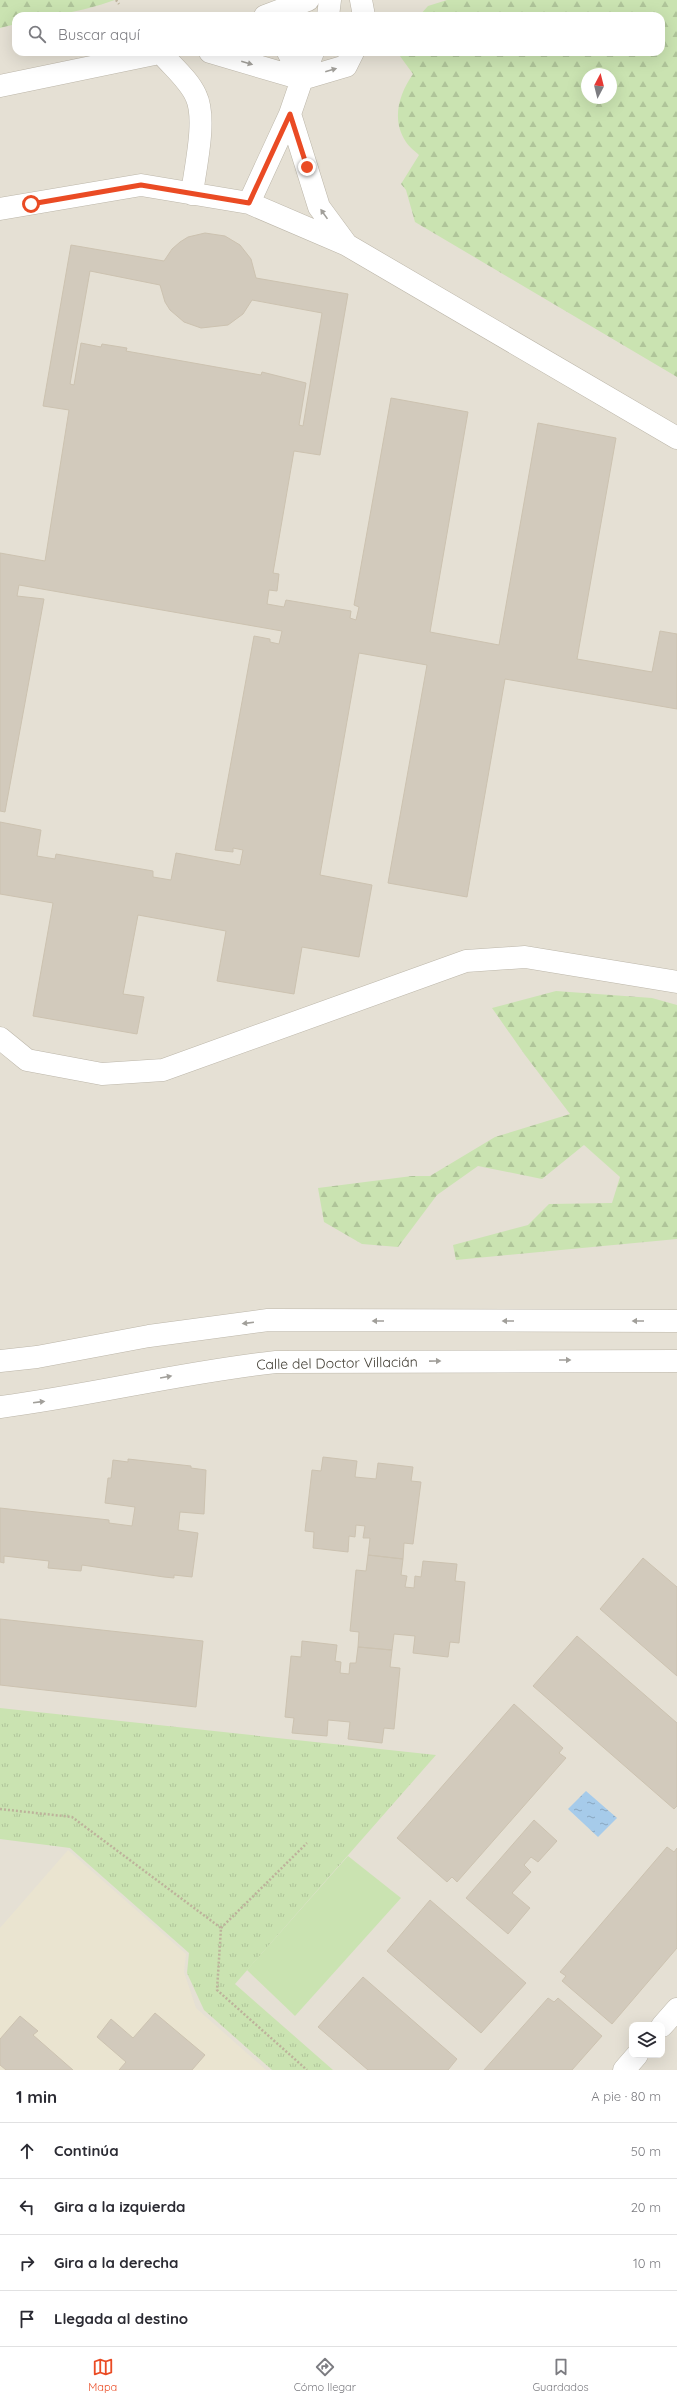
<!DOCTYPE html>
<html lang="es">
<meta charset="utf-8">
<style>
body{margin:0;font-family:Quicksand,sans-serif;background:#f7f7f7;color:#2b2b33}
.controls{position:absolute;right:12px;bottom:12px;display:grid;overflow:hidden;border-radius:8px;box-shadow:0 4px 16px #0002}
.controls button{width:36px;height:36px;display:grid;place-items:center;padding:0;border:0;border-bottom:1px solid #e1e1e2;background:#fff;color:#2b2b33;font:20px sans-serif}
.compass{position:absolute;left:581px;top:68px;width:36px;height:36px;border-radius:50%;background:#fff;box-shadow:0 4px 16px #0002;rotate:7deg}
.stop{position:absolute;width:12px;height:12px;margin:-9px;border:3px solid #ea4b24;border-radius:50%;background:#fff}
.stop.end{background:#ea4b24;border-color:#fff;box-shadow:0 1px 4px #0008}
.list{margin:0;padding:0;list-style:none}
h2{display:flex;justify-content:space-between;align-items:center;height:52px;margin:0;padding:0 16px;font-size:17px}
h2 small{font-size:13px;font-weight:400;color:#7c7c81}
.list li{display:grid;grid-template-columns:26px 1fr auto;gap:12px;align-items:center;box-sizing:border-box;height:56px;padding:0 16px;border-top:1px solid #e1e1e2}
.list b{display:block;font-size:15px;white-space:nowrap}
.list em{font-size:13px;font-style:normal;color:#7c7c81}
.icon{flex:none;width:22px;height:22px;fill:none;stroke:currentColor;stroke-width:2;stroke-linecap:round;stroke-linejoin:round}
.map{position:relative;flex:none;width:677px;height:2070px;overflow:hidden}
.search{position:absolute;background:#fff;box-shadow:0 4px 16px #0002;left:12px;right:12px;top:12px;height:44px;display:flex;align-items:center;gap:10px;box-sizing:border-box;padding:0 14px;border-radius:12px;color:#7c7c81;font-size:15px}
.sheet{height:276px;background:#fff}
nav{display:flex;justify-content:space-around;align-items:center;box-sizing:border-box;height:56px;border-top:1px solid #e1e1e2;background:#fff;font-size:11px;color:#7c7c81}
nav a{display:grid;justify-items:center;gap:2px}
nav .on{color:#ea4b24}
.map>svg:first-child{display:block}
</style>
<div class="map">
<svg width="677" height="2070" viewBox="0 0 677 2070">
<defs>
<pattern id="forest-firs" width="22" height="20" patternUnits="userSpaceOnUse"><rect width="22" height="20" fill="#cae3b1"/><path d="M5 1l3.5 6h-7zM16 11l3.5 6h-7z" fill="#afc499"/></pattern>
<pattern id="park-tufts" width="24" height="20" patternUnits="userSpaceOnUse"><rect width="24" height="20" fill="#cae3b1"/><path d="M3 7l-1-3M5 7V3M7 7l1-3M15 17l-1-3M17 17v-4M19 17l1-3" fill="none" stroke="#afc499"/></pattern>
<pattern id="water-ripples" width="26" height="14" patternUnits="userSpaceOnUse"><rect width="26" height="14" fill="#a6cbea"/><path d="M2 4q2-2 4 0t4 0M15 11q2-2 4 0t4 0" fill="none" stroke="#89a6be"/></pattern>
</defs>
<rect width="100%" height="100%" fill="#f1eee6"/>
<path fill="#e5e0d4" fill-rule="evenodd" d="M0,0H677V2070H0ZM16,16H661V52H16ZM587,74H611V98H587ZM632,2025H662V2055H632Z"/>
<path fill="#eae4d0" d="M68,1850L186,1954L184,1972L196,2008L266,2070H0V1928Z"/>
<path fill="url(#forest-firs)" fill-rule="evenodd" d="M0,0H115C77,13 56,16 16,16V24L0,28Z
M447,0H677V377L415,222L406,190L401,184L419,155C415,151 409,147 406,142C391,120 399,94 413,74L397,52H661V16H419L428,6ZM587,74H611V98H587Z
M556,991L652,998L677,1005V1239L456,1260L453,1245L528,1225L549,1204L612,1203L620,1177L584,1145L542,1179L478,1166L437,1195L398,1247L362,1244L324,1222L318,1188L412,1176H430L495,1137L570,1114L525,1055L492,1008Z"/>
<path fill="url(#park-tufts)" d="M0,1708L436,1755L235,1984L333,2070H272L204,2010L187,1973L189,1953L70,1848L0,1839Z"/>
<path fill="#cae3b1" d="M348,1856L401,1898L295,2016L247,1970Z"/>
<path fill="url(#water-ripples)" d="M586,1791L617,1818L598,1837L568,1809Z"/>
<path fill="#d2cabc" stroke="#ccc2b0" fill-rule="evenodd" d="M205,233L225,236L240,245L251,259L256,278L348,294L320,455L294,451L273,573L279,574L277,591L269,590L267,604L284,607L286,600L351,611L350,618L356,620L359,607L354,605L391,398L468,412L430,632L499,645L538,423L616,438L577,659L652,672L660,631L677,634V709L505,679L467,897L388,883L427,665L359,653L320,875L372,885L359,957L302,947L294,994L217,981L226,931L138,915L123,994L144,997L137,1034L33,1016L53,903L0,894V822L41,830L37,856L55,859L56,854L153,871V877L171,880L176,853L240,865L243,850L233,848V852L215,850L254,636L270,639V642L279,644L282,631L19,585L17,596L44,599L5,812L0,811V553L45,561L69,410L43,406L71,245L164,261L172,249L180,242L188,237ZM90,271L160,285L165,302L170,310L184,322L201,328L228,325L243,314L252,300L322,313L303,426L299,425L306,383L262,372L261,375L126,351L127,348L102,344L101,347L81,343L74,385L70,384Z
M323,1457L357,1461L355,1477L376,1479L378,1463L413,1467L411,1481L421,1482L413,1544L404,1543L403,1559L368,1555L370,1538H363L365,1526L356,1525L355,1537L349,1536L348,1552L313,1548L314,1532L305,1531L312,1470L321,1471Z
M128,1459L191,1466V1468L206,1470L204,1514L180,1512L178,1530L198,1533L192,1577L174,1575V1578L164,1577L82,1565L81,1571L48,1568L49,1561L4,1556V1563L0,1562V1508L109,1520V1523L132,1526L135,1507L105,1503L108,1478H111L113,1460L128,1462Z
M368,1555L403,1559L401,1575L407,1576L405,1587L414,1588L415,1576L421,1577L423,1561L457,1564L455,1581L465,1582L459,1643L450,1642L448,1657L413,1653L415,1636L394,1634L392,1650L358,1647L359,1632L350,1631L356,1570L366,1571Z
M643,1558L677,1587V1676L600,1609Z
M0,1619L203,1641L196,1707L0,1685Z
M577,1636L677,1723V1806L674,1809L533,1686Z
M302,1641L337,1645L335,1661L341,1662L340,1673L349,1674L350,1663H356L358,1647L392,1650L390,1667L400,1668L394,1729L384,1728L382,1743L348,1739L350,1722L328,1720L327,1736L292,1733L294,1718L285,1717L291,1656L301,1657Z
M514,1704L563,1748L559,1753L566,1758L457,1882L452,1877L447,1882L397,1838Z
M534,1820L557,1841L538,1862L531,1857L524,1865L531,1872L512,1893L530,1908L508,1934L466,1898Z
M667,1847L674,1852L677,1848V1948L612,2024L562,1981L566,1976L560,1972Z
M430,1900L526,1983L481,2033L387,1951Z
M363,1977L457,2059L448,2070H368L318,2027Z
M548,1998L554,2002L558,1998L602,2036L572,2070H484Z
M155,2013L205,2055L192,2070H119L126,2062L97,2037L111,2019L133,2038Z
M20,2016L38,2031L33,2035L73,2070H6L0,2065V2039Z"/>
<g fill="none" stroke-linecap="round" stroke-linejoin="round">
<g stroke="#bcb6a9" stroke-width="23">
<path id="minor" d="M361,0L364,16
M265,16L308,0
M328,16L330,0
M210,52L302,79L346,66L353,52
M288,52L302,79
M161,53C172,66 189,80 196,96C207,119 195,168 192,194
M0,86L164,52
M290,114L319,207L347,245
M249,203L290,114L302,79L313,52
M0,209L141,185L249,203L347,245L677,438
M0,1038L27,1060L102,1074L163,1070L466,961L525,957L677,982
M0,1361L37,1357L149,1336L268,1320L677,1321
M0,1407C93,1395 183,1372 276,1362L677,1361
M662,2026L677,2009
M624,2070L637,2055"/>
</g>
<path stroke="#bdb29b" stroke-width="2.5" stroke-dasharray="2 2" stroke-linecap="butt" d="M116,0L119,4
M0,1809L72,1817L221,1928L217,1990L307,2070
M221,1928L307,1843"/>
<use href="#minor" stroke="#fff" stroke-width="22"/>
</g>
<defs><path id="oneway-solid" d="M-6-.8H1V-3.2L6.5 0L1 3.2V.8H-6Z"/></defs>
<g fill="#a19f9a">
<use href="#oneway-solid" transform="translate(247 63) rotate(16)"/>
<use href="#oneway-solid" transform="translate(331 70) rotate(-16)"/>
<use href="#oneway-solid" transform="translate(324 214) rotate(-125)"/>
<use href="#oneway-solid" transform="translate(378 1321) rotate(-180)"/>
<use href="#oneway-solid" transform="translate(508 1321) rotate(-180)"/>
<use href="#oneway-solid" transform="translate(638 1321) rotate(180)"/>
<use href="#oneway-solid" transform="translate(248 1323) rotate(173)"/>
<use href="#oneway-solid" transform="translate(565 1360)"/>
<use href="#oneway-solid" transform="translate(435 1361) rotate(-1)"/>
<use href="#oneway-solid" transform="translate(166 1377) rotate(-10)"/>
<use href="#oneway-solid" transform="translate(39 1402) rotate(-7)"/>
</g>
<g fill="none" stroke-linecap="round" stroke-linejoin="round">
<path stroke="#ea4b24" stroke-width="5" d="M31,204L141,185L249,203L290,114L307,167"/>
</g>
<g text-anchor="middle" stroke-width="4" stroke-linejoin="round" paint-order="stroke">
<g font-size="14" fill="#433f35" stroke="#fff">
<text transform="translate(337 1363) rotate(-1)" y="5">Calle del Doctor Villacián</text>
</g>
</g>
</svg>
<div class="controls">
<button><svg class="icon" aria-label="layers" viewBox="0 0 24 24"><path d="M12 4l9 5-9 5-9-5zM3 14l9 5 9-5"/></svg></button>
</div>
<svg class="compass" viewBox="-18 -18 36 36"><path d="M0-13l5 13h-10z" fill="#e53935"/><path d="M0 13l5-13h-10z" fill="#7c7c81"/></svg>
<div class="stop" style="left:31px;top:204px"></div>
<div class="stop end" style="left:307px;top:167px"></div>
<div class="search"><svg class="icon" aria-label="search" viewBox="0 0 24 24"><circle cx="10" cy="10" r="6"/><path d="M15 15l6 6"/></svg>Buscar aquí</div>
</div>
<section class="sheet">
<h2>1 min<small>A pie · 80 m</small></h2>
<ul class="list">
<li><svg class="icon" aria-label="ahead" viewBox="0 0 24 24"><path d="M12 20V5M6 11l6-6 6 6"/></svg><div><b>Continúa</b></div><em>50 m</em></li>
<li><svg class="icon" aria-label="left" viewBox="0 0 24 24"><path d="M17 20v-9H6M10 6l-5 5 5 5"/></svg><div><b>Gira a la izquierda</b></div><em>20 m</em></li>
<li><svg class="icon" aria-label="right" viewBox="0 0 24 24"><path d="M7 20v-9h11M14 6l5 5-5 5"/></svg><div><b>Gira a la derecha</b></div><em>10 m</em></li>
<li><svg class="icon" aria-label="arrive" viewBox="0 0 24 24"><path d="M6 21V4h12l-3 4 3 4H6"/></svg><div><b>Llegada al destino</b></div></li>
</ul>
</section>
<nav>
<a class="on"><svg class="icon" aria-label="map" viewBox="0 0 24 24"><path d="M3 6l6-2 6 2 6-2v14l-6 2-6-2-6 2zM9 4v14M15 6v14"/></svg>Mapa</a>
<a><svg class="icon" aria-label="directions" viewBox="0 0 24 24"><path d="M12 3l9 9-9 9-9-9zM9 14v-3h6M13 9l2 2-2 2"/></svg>Cómo llegar</a>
<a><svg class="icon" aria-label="saved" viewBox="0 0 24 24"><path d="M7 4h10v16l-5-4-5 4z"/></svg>Guardados</a>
</nav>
